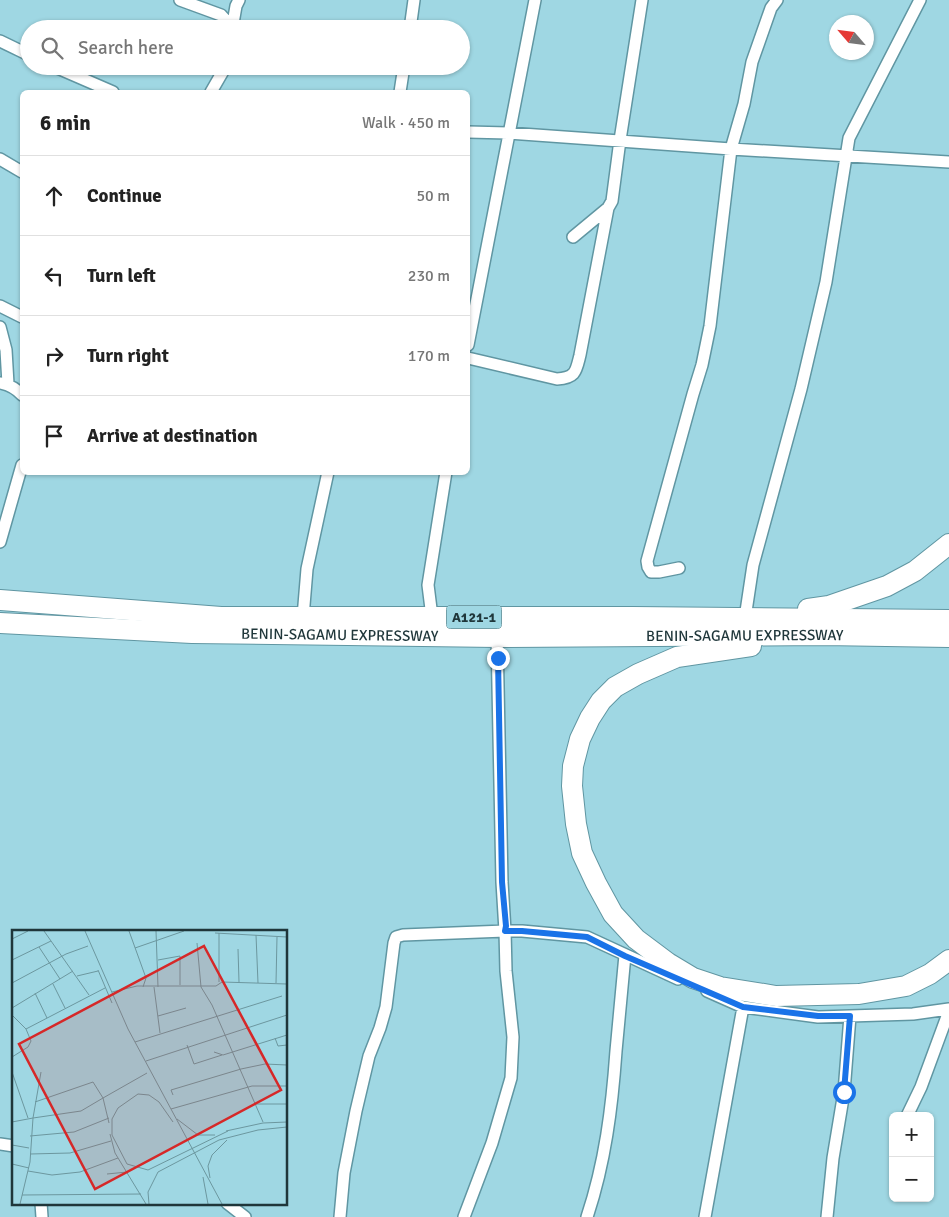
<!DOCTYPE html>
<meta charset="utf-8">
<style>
body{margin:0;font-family:Signika,sans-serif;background:#f6f6f6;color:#222}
.controls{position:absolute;right:15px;bottom:15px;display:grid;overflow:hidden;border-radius:8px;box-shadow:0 1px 4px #0004}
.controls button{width:45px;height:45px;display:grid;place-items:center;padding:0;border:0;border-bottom:1px solid #e0e0e0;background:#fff;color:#222;font:25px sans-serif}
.compass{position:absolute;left:829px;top:15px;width:45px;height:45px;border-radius:50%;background:#fff;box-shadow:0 1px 4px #0004;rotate:298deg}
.stop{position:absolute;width:15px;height:15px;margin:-11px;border:4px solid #1a73e8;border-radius:50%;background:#fff}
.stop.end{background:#1a73e8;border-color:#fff;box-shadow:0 1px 5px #0008}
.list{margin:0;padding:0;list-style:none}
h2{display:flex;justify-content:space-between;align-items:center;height:65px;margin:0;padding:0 20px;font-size:21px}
h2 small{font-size:16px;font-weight:400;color:#767676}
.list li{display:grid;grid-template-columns:32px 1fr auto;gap:15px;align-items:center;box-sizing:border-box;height:80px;padding:0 20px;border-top:1px solid #e0e0e0}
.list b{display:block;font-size:19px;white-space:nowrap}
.list em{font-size:16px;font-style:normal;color:#767676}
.icon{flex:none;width:28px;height:28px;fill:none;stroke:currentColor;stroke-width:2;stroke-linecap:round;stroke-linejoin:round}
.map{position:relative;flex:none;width:949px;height:1217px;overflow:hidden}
.search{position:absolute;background:#fff;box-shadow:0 1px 4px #0004;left:20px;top:20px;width:450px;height:55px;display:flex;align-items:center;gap:12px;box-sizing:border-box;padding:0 18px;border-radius:28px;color:#767676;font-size:19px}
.panel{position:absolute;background:#fff;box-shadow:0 1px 4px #0004;left:20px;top:90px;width:450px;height:385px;border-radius:8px}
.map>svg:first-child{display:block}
</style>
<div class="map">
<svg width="949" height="1217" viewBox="0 0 949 1217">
<rect width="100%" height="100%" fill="#9fd7e3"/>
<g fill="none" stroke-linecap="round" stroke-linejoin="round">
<g stroke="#6096a2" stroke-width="14">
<path id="street" d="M180,0L221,15L232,27
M232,29L236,6L239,0
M410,29L414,0
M0,41L29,55
M53,66L113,92
M211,92L226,66
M400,92L404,66
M468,132L508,133L731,149L949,162
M0,159L22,172
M573,237L608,208L612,201L620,140L642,0
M0,306L22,317
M0,327L6,350L8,384
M468,345L535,0
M468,358L557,379C576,378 576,371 580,355L608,208
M1,383C10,385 16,388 22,395
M0,542L22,465
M679,568L659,572H651L648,567L647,561L693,394L702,365L710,326L731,149L744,104L752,62L771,8L777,0
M303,617L307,569L328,472
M432,617L428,585L446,472
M745,618L753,565L801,389L826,282L849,138L920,0
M497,637L502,882L505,931H522L587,937L678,979
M707,991L743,1007L818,1017L913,1014L949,1009
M907,1116L921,1087L949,1011
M0,1144L14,1146
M41,1203L42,1217
M227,1203L245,1217
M340,1217L344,1173L356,1111L369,1056L380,1028L386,1007L394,943L396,937L403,935L505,931L506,971L513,1037L511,1078L492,1143L464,1217
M587,1217C605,1163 612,1108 616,1051C619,1019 622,987 625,955
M705,1217L743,1007
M827,1217L833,1158L844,1092L850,1016"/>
</g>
<g stroke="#6096a2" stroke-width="22">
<g id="highway">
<path d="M0,600L221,617H633L949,620"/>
<path d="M808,609L829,606L887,586L915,571L949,544"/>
<path id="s1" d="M0,623L192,633L497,637L824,635L949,637"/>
<path d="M751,646L677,657L638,674L615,687L601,701L590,718L580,739L573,766L572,786L576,824L582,853L596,883L613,914L636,939L668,963L693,978L720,987L776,996L859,994L906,986L930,974L949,960"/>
</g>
</g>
<use href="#street" stroke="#fff" stroke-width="11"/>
<use href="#highway" stroke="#fff" stroke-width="20"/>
</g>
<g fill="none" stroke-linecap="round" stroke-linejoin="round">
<path stroke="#1a73e8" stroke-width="6" d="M498,658L502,882L506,926L505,931H522L587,937L625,956L743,1007L818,1016H850L844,1092"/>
</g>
<g text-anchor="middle" stroke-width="5" stroke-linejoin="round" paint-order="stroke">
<rect fill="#9fd7e3" stroke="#45666d" stroke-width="1" x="446.5" y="605.5" width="55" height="23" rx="4"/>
<g font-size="14" font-weight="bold" fill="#1f363a">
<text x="474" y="622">A121-1</text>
</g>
<g font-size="15" fill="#1f363a" stroke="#9fd7e3">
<text dy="5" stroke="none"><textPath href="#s1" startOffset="340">BENIN-SAGAMU EXPRESSWAY</textPath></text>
<text dy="5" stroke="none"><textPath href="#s1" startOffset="745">BENIN-SAGAMU EXPRESSWAY</textPath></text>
</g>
</g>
<g transform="translate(12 930)">
<rect width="275" height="275" fill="#9fd7e3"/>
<path fill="none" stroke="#6c979f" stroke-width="1" d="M32,1L77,65M73,1L116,99L210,274M117,1L134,48L131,57M144,1L146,57M203,3L275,7M207,3V52M244,5L246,53M0,9L16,1M185,13L189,57L200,75L251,192M27,17L48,49M123,18L172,1M226,19L227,52M0,30L39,11M146,30L168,26V55M86,40L100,73M65,46L86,41M0,53L54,24L76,16M264,53L265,7M41,54L53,78M142,57L148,103M100,62L125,56H204L210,52L275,54M23,63L35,88M0,78L61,41M0,85L14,99L19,111L16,117L0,127M146,86L174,78M14,99L93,58M263,108L266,116L275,115M123,112L270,66M175,115L182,134L210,125M202,122L211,125L275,105M134,131L275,85M0,142L16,188M161,165L159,160L229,139L253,134L275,135M244,174H275M159,179L240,156H275M165,189L186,205H203M0,192L21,188L29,142M161,192L147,172L137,165L126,164L106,178L100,189V205L115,234L136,240L216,201M97,193L91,168L135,143M214,201L251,193L275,192M98,204L103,223L134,274M18,206L62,202L97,188M0,215L17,218M18,224L58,223L99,211M0,234L17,238M16,241L40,245L68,242L106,228M95,244L115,242M191,247L196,274M198,248L196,236L200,225L215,210M10,265L129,264M8,274L18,232L21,188L69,181L91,168L81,152L23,172M137,274L136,262L146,242L207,210L246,200L275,197"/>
<path fill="#d62828" fill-opacity="0.15" stroke="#d62828" stroke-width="2.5" d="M192,16L269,160L83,259L7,114Z"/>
<rect width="275" height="275" fill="none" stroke="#1f363a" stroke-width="2.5"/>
</g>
</svg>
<div class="controls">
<button>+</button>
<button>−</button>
</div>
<svg class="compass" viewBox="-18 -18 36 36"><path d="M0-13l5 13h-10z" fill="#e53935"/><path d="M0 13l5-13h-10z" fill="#767676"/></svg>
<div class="stop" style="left:844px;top:1092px"></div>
<div class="stop end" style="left:498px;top:658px"></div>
<div class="search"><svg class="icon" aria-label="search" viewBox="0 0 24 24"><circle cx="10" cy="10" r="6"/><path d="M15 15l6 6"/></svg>Search here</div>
<section class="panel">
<h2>6 min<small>Walk · 450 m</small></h2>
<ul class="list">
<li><svg class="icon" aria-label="ahead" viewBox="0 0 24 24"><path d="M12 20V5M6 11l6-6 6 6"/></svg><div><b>Continue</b></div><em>50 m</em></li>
<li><svg class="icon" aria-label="left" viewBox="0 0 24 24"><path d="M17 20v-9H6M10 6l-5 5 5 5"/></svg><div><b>Turn left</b></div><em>230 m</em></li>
<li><svg class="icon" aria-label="right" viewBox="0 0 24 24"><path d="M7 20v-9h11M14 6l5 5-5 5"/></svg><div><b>Turn right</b></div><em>170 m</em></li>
<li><svg class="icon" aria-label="arrive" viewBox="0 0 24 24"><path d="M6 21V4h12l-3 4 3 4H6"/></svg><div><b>Arrive at destination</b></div></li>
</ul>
</section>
</div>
